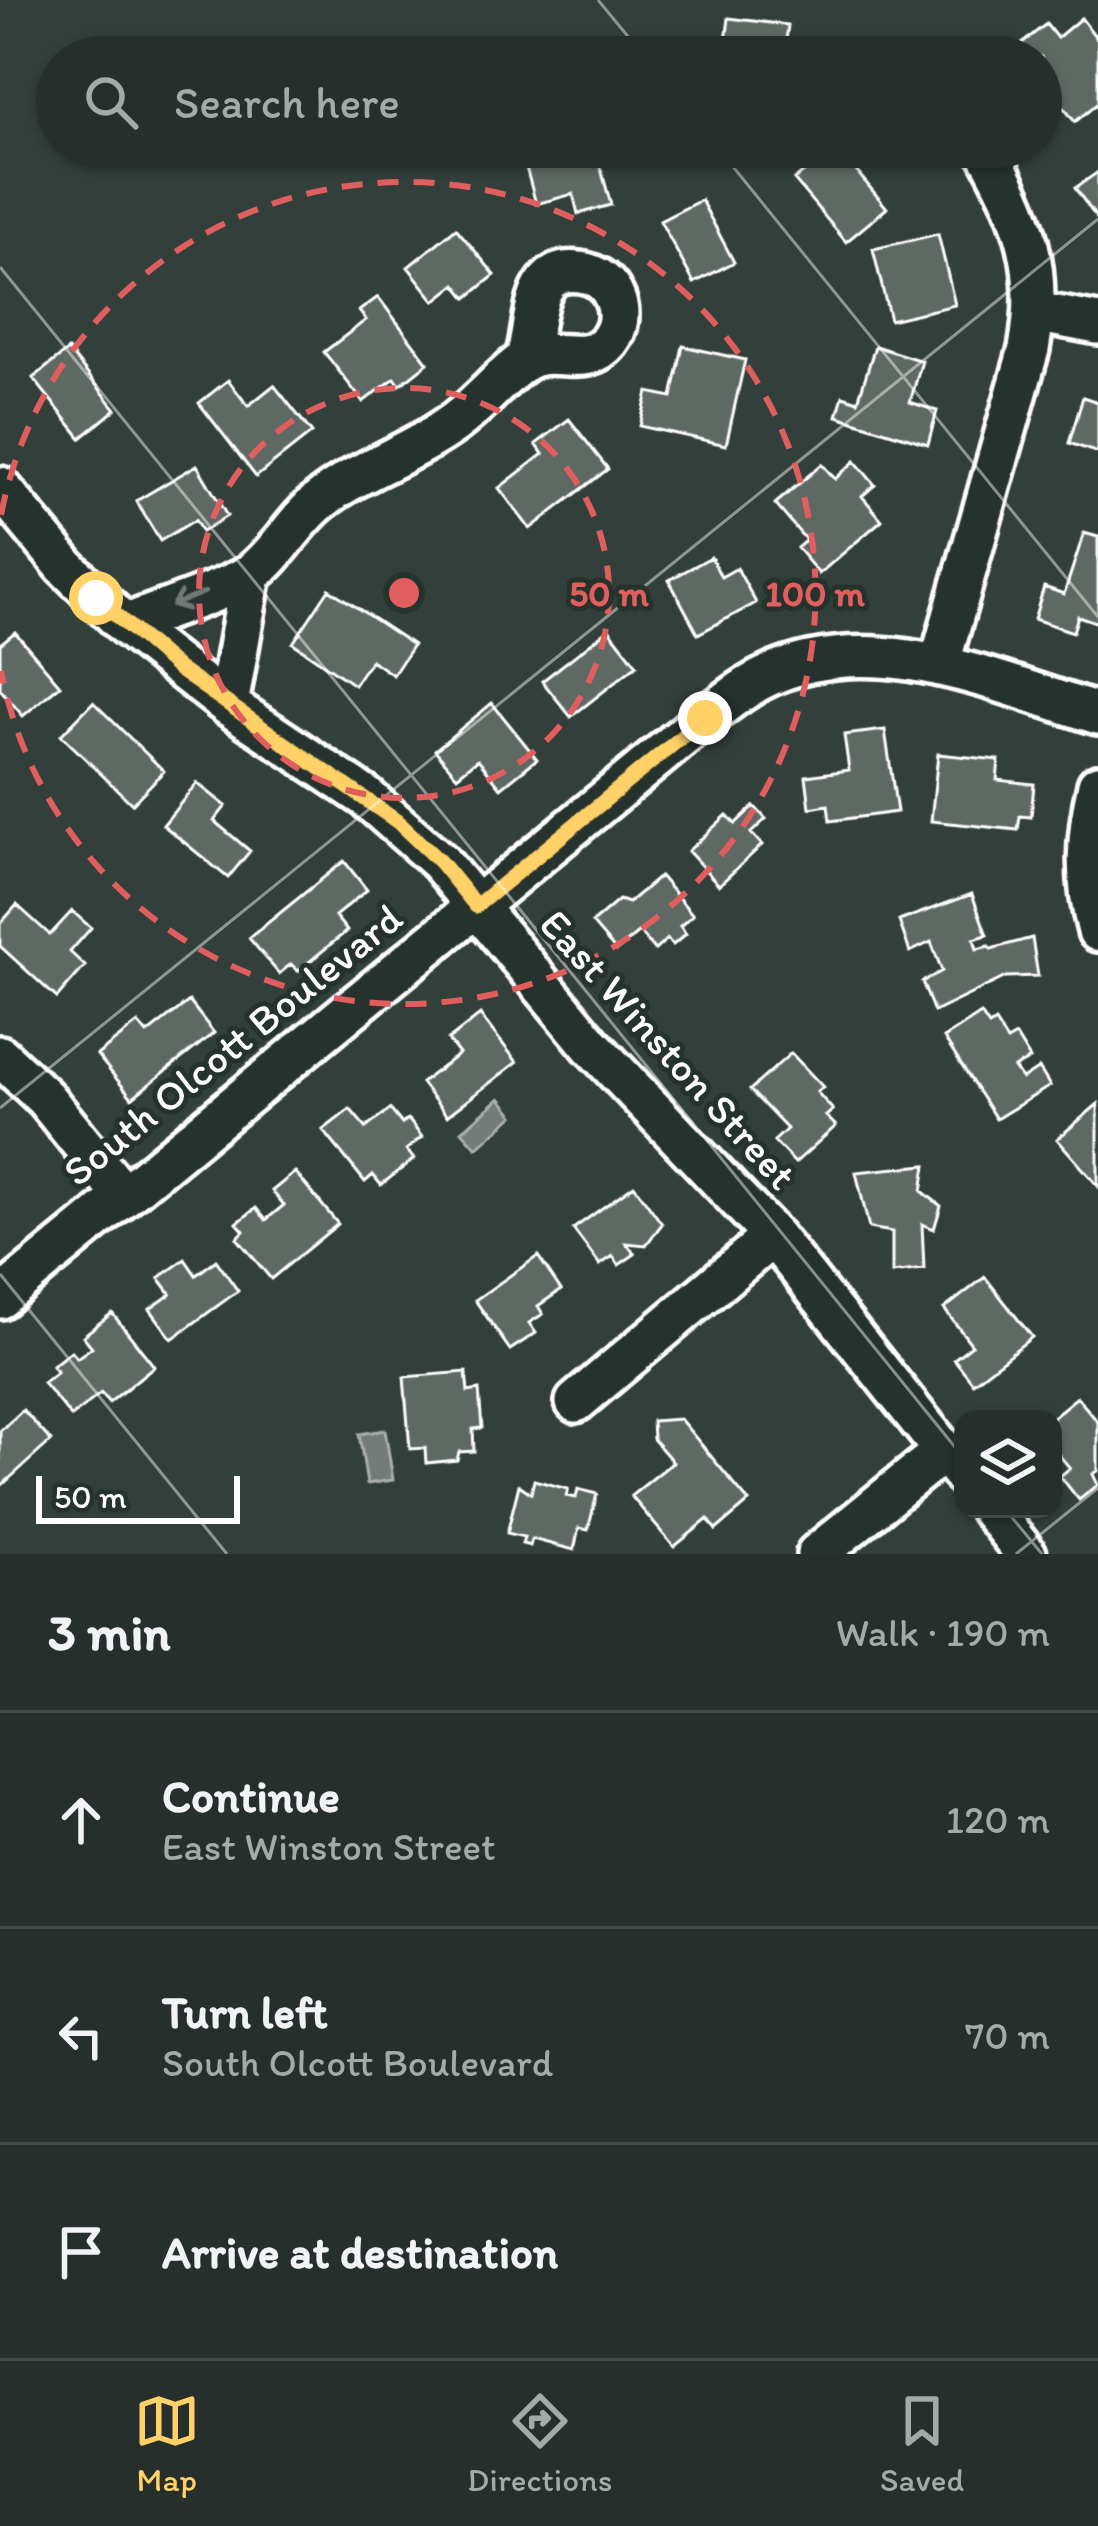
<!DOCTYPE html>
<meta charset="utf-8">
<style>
body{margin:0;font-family:Itim,sans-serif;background:#323b38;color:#f1f3f6}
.controls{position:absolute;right:36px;bottom:36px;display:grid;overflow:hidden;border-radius:24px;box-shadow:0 3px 9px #0004}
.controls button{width:108px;height:108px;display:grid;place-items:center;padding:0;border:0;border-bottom:3px solid #424a48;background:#262f2c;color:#f1f3f6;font:60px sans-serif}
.scale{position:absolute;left:36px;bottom:30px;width:204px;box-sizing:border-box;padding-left:12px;border:6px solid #fff;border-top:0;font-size:33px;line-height:42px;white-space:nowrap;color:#fff;-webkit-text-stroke:9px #26332d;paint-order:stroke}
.stop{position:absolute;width:36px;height:36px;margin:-27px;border:9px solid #ffd166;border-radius:50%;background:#fff}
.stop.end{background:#ffd166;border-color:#fff;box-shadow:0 3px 12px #0008}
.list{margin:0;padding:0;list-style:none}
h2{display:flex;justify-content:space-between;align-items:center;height:156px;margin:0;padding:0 48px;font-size:51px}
h2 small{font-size:39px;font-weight:400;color:#a4a9a9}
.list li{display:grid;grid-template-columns:78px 1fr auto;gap:36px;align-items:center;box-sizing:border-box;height:216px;padding:0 48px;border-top:3px solid #424a48}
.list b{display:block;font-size:45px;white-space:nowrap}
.list p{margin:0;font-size:39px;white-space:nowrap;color:#a4a9a9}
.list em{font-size:39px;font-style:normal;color:#a4a9a9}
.icon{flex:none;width:66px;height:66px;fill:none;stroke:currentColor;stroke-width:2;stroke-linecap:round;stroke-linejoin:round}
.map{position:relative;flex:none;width:1098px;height:1554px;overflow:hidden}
.search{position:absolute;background:#262f2c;box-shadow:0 3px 9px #0004;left:36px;right:36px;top:36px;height:132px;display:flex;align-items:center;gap:30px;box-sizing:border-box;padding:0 42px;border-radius:66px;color:#a4a9a9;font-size:45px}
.sheet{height:804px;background:#262f2c}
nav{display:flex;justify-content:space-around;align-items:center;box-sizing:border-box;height:168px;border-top:3px solid #424a48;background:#262f2c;font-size:33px;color:#a4a9a9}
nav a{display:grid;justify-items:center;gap:6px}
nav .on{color:#ffd166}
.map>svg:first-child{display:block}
</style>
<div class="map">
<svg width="1098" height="1554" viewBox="0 0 1098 1554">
<rect width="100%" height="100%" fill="#333f3a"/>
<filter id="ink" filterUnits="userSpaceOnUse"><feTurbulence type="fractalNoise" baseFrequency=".00833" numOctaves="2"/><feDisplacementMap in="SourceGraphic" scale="24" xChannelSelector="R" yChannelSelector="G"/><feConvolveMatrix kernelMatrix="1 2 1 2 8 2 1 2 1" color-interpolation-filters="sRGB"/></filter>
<g filter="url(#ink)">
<path fill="#737b78" stroke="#abb0ae" stroke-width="3" d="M500,1098L514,1115L477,1148L462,1131Z
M385,1430L393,1480L367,1484L359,1434Z"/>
<path fill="#5f6964" stroke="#fff" stroke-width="3" d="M729,18L788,25L784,57H724Z
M1081,18L1098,40V103L1075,122L1041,78V57H1024L1017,47L1046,24L1057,38Z
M542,147H595L611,205L578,214L573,194L536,204L522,153Z
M834,147H866L874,158L857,172L887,208L846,242L794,180Z
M1098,172V220L1075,188Z
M701,200L734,262L694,283L660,221Z
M456,228L495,275L467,298L456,284L435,301L408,267Z
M938,234L955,305L890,320L873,249Z
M378,297L428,363L400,385L395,378L363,402L324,352L366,320L359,311Z
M683,346L745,360L726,445L640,426L648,392L672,397Z
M875,346L922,361L910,402L937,411L928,444L837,416L843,396L858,401Z
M68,350L116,409L81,438L33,378Z
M228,380L248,406L274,385L312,433L256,477L199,403Z
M1083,397L1098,402V453L1069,443Z
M569,419L608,469L530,529L499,488L543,454L536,444Z
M855,461L875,485L862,496L882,520L819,574L797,548L806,540L775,504L822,464L835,479Z
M197,465L227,516L202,532L195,520L160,541L136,501Z
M1084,533L1098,537V623L1078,616L1073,632L1034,619L1044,587L1064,594Z
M711,557L721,577L737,568L756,603L698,634L669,580Z
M329,589L413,645L393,675L371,660L354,685L293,643Z
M609,629L637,665L571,717L542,681Z
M15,632L60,685L23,716L0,689V644Z
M93,702L164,771L132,804L61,735Z
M492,703L537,759L501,788L478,759L457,776L435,750Z
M885,730L897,812L830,821L828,805L810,808L806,776L849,770L844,735Z
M938,754L999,760L997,780L1034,784L1031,817L1020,816L1018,830L931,821Z
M197,783L226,806L214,821L250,851L228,878L163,825Z
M754,806L766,819L751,833L762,845L719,885L688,851L727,815L735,824Z
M344,861L367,890L335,916L347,931L298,971L291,964L279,974L249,938Z
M660,876L693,915L680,926L686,934L673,945L667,939L655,950L639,932L616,951L592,923L619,900L628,903Z
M972,894L987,935L974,939L977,949L989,946L991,949L1032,938L1038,976L1006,977L934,1012L922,982L942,971L931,942L910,952L899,921Z
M17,905L50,935L72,911L91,928L70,952L85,966L57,998L0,946V924Z
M189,1001L214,1033L132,1098L97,1055L138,1023L147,1034Z
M981,1014L989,1026L995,1022L1007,1041L1016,1036L1030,1059L1014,1068L1022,1079L1039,1068L1050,1086L996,1119L944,1038Z
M480,1015L517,1062L447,1116L421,1083L459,1054L448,1040Z
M791,1053L823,1087L817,1092L833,1110L826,1116L836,1126L795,1163L774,1141L787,1129L750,1090Z
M1098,1104V1186L1057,1139Z
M350,1109L366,1128L390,1109L402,1124L408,1119L422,1137L406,1150L414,1159L381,1185L373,1175L365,1182L323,1130Z
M926,1165L922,1191L941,1206L934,1229L922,1224L924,1269L892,1273V1232L869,1228L856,1172Z
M295,1172L338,1224L271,1279L237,1238L244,1231L237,1223L256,1208L266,1220L284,1205L272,1191Z
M634,1185L662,1224L646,1245L626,1243L635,1254L619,1265L613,1256L600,1265L573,1229Z
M538,1256L561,1290L538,1306L543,1314L529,1323L536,1333L510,1350L475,1300Z
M185,1259L196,1275L216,1260L238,1291L172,1339L150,1309L171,1294L159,1278Z
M985,1277L1032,1337L973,1383L954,1359L972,1345L944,1309Z
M112,1313L154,1366L109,1403L101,1393L71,1417L43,1383L57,1372L52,1366L71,1351L77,1358L92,1347L83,1336Z
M466,1372L468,1392L479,1390L482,1428L473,1429L474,1451L459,1452L457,1460L426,1463L425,1448L410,1449L404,1377Z
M1077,1397L1098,1422V1471L1093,1474L1098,1485L1079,1500L1060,1476L1070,1468L1053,1448V1419H1050Z
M23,1410L51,1441L0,1487V1431Z
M680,1419L749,1502L716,1530L708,1519L674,1547L631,1496L673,1462L653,1439L652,1421Z
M534,1480L568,1489L566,1496L576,1498L578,1489L597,1494L588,1530L579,1528L574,1550L532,1539L530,1546L522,1544L524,1537L507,1533L519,1485L531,1493Z"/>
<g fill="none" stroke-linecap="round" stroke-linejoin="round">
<g stroke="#fff" stroke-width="48">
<path id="minor" d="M1035,312L1098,324
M0,487L66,567L125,625L228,705L366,797L440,862L591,1045L773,1236L963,1475
M125,625C157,612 228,590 252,573C279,553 295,520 321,500C360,469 408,455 448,427C476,409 497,380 524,361C551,343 586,370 609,341C629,315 614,276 580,272C527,265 538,329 525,360
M939,666L1029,349C1044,266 1025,219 985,147
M228,705L251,574
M1098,785C1086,836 1084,881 1098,931
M0,1056L45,1098L123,1195
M0,1298L705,718C724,704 744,687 766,677C872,626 995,682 1098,714
M576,1402L773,1236
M990,1509L1026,1554
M817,1554L944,1451"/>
</g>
<use href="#minor" stroke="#26332d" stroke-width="39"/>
</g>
<defs><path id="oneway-shaft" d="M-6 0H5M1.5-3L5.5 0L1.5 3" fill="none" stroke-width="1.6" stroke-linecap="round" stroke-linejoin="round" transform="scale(3)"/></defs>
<use stroke="#727a76" href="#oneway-shaft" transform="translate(188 599) rotate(158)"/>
</g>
<g fill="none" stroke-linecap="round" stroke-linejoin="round" filter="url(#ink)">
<path stroke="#ffd166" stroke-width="15" d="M96,598L178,669L398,822L440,862L476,906L705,718"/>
</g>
<path fill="none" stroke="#fff" stroke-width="3" stroke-opacity="0.45" d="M598,0L645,57M717,147L1098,617M0,267L963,1457M0,1108L1098,219M0,1274L227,1554M1005,1509L1042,1554M1016,1554L1098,1488"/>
<g fill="none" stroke="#e05e5e" stroke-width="6" stroke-dasharray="21 15">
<circle cx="404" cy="593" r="205"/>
<path d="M1 515A411 411 0 1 1 1 671"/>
</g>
<g text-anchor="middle" stroke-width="10" stroke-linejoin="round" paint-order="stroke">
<g font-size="42" fill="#fff" stroke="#26332d">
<text transform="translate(232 1044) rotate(-39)" y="15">South Olcott Boulevard</text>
<text transform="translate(669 1049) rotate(48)" y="15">East Winston Street</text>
</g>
</g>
<circle cx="404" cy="593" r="18" fill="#e05e5e" stroke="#26332d" stroke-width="6"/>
<g font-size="36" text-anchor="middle" font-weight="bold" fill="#e05e5e" stroke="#26332d" stroke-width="10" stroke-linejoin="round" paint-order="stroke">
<text x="609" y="606">50 m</text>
<text x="815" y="606">100 m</text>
</g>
</svg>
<div class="controls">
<button><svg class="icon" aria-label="layers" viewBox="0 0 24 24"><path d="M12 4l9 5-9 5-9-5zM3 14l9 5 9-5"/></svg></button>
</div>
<div class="scale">50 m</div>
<div class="stop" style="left:96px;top:598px"></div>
<div class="stop end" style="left:705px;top:718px"></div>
<div class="search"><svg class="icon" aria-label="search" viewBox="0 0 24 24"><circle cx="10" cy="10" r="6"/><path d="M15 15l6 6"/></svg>Search here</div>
</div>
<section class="sheet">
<h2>3 min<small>Walk · 190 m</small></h2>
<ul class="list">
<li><svg class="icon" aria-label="ahead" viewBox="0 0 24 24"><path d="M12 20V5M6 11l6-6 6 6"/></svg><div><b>Continue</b><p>East Winston Street</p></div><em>120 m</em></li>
<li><svg class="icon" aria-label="left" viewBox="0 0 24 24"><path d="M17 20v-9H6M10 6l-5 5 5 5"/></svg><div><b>Turn left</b><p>South Olcott Boulevard</p></div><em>70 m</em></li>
<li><svg class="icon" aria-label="arrive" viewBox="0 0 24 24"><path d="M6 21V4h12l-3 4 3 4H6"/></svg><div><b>Arrive at destination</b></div></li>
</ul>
</section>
<nav>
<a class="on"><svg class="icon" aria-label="map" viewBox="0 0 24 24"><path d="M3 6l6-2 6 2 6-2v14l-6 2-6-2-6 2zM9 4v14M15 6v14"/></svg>Map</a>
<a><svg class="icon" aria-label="directions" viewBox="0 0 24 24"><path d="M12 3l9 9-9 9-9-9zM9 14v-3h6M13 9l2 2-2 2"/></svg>Directions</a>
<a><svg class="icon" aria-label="saved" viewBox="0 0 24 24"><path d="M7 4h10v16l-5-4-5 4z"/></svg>Saved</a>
</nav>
